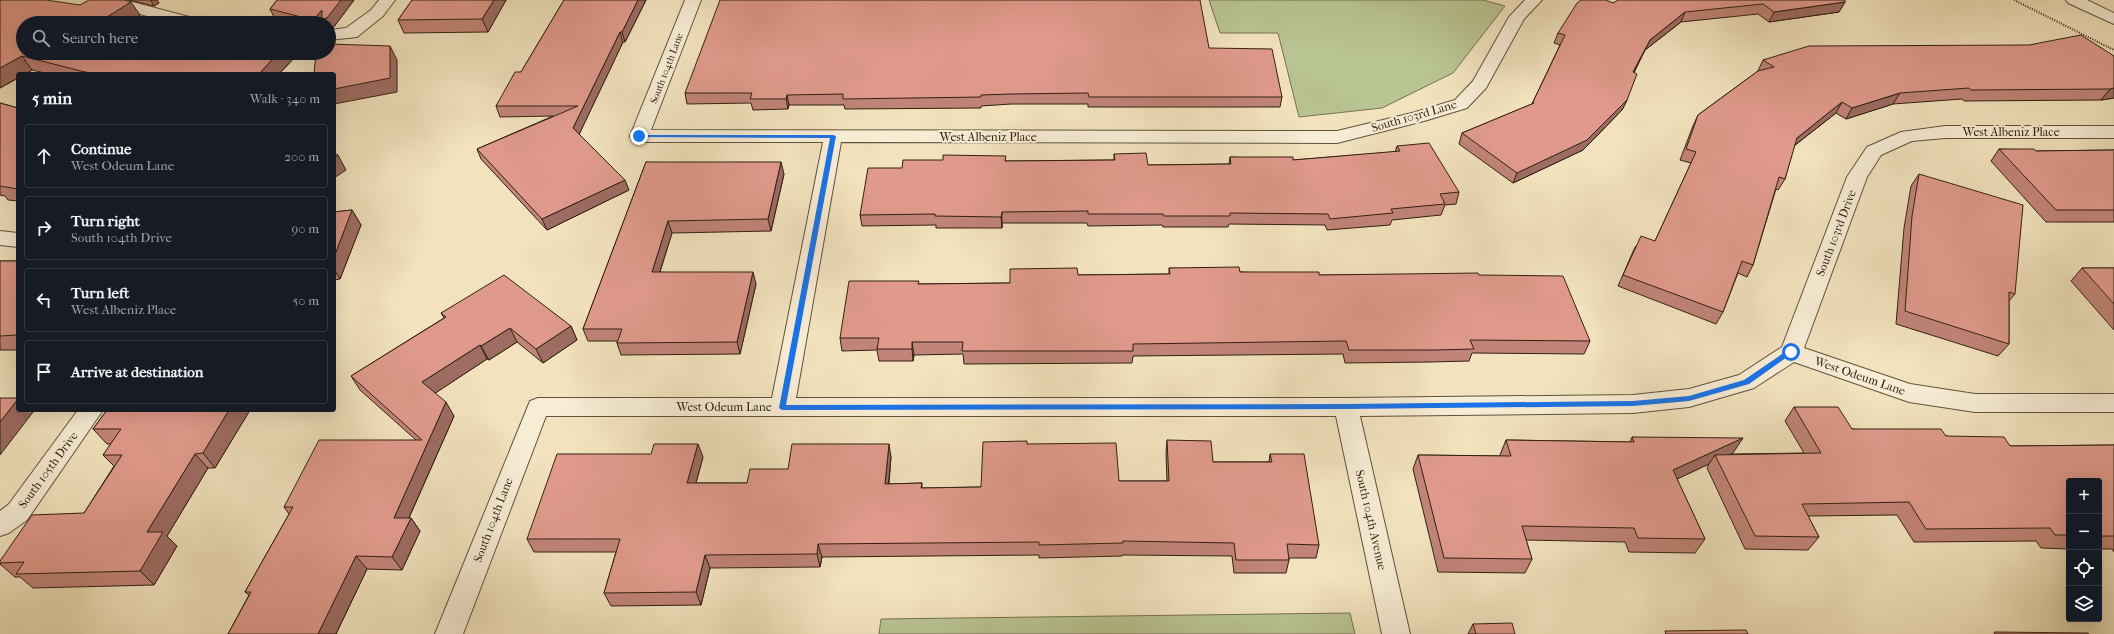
<!DOCTYPE html>
<meta charset="utf-8">
<style>
body{margin:0;font-family:"IM FELL French Canon",serif;background:#242831;color:#f1f3f6}
.controls{position:absolute;right:12px;bottom:12px;display:grid;overflow:hidden;border-radius:4px;box-shadow:0 4px 16px #0002}
.controls button{width:36px;height:36px;display:grid;place-items:center;padding:0;border:0;border-bottom:1px solid #363941;background:#171b24;color:#f1f3f6;font:20px sans-serif}
.stop{position:absolute;width:12px;height:12px;margin:-9px;border:3px solid #1a73e8;border-radius:50%;background:#fff}
.stop.end{background:#1a73e8;border-color:#fff;box-shadow:0 1px 4px #0008}
.list{margin:0;padding:0;list-style:none}
h2{display:flex;justify-content:space-between;align-items:center;height:52px;margin:0;padding:0 16px;font-size:17px}
h2 small{font-size:13px;font-weight:400;color:#9ea1a6}
.list li{display:grid;grid-template-columns:26px 1fr auto;gap:12px;align-items:center;box-sizing:border-box;height:64px;margin:0 8px 8px;padding:0 8px;border:1px solid #363941;border-radius:4px}
.list b{display:block;font-size:15px;white-space:nowrap}
.list p{margin:0;font-size:13px;white-space:nowrap;color:#9ea1a6}
.list em{font-size:13px;font-style:normal;color:#9ea1a6}
.icon{flex:none;width:22px;height:22px;fill:none;stroke:currentColor;stroke-width:2;stroke-linecap:round;stroke-linejoin:round}
.map{position:relative;flex:none;width:2114px;height:634px;overflow:hidden}
.search{position:absolute;background:#171b24;box-shadow:0 4px 16px #0002;left:16px;top:16px;width:320px;height:44px;display:flex;align-items:center;gap:10px;box-sizing:border-box;padding:0 14px;border-radius:22px;color:#9ea1a6;font-size:15px}
.panel{position:absolute;background:#171b24;box-shadow:0 4px 16px #0002;left:16px;top:72px;width:320px;height:340px;border-radius:4px}
.map>svg:first-child{display:block}
</style>
<div class="map">
<svg width="2114" height="634" viewBox="0 0 2114 634">
<rect width="100%" height="100%" fill="#f2e3be"/>
<filter id="stains"><feTurbulence type="fractalNoise" baseFrequency=".005" numOctaves="4"/><feColorMatrix values="0 0 0 0 .2 0 0 0 0 .09 0 0 0 0 .02 0 0 0 .5 -.17"/></filter>
<radialGradient id="worn" r=".72"><stop offset=".6" stop-color="#630" stop-opacity="0"/><stop offset="1" stop-color="#630" stop-opacity=".3"/></radialGradient>
<path fill="#b9c493" stroke="#757252" d="M1209,0H1483L1505,6L1453,73L1382,108L1299,117L1278,33H1220Z
M1350,613L1355,634H879L881,619Z"/>
<g fill="none" stroke-linecap="round" stroke-linejoin="round">
<g stroke="#61513d" stroke-width="2">
<path id="minor" d="M99,0H125L197,19L199,23H172L101,3Z
M379,0H395L383,16L357,37L329,40V30L346,28L371,10Z
M685,0H701L651,130L1337,131L1412,113L1455,100L1473,81L1509,17L1525,0H1542L1524,19L1486,88L1467,108L1424,121L1337,143L841,142L796,398H1346L1633,395L1689,389L1739,375L1782,347L1847,177L1867,147L1901,132L1945,126H2114V138H1945L1912,141L1881,155L1867,177L1804,348L1910,384L1975,394H2114V412H1975L1909,402L1794,362L1754,388L1689,407L1633,413L1360,416L1410,634H1382L1336,416H546L463,634H435L530,401L538,398H772L823,142H639L632,140L630,136Z
M2066,0H2087L2114,13V24L2068,3Z
M0,231L18,233V247L0,245Z
M78,410H103L27,520L9,533L0,536V511L9,504Z"/>
</g>
<path stroke="#312012" stroke-width="2" stroke-dasharray="1 1.5" stroke-linecap="butt" d="M2014,0L2114,50"/>
<use href="#minor" fill="#f7edd5" fill-rule="evenodd"/>
</g>
<path fill="#c18478" stroke="#312012" d="M0,0L140,15L129,22L130,23H23L294,58L279,74H49L32,70L25,74H18V78L0,88Z
M129,0H157L159,3L154,6Z
M277,0H354L333,28L329,29V23H290L275,19L270,9Z
M412,0H506L488,32L404,33L398,20Z
M564,0H646L625,42H623L579,134L629,190L547,230L481,159L477,149L553,116L500,117L496,106L521,72Z
M1845,2L1839,12L1769,22L1758,14L1681,22L1645,50L1634,73L1627,100L1622,110L1583,150L1513,183L1459,144L1462,133L1532,104L1560,45L1554,43L1558,33L1613,3Z
M1209,48L1282,97L1280,107H1088V104H1011L981,106V108L845,109L844,105H789L788,109L753,110L751,103L687,104L685,93Z
M2114,56V98L2101,100L1964,101L1962,99L1893,104L1846,119L1836,113L1794,146L1785,179L1778,190L1776,189L1753,265L1747,277L1738,273L1723,312L1716,324L1618,286L1635,247L1655,241L1691,163L1680,160L1693,126L1698,115L1758,71L1763,60Z
M0,103L18,108V201L8,200L5,196L0,195Z
M1397,146L1459,192L1456,204L1445,205L1441,215L1392,220L1390,225L1327,230L1325,225L1229,224L1228,227H1163L1162,225L1088,226L1087,223H1002V228H936V225L862,226L860,215L902,168L1006,161L1114,160V154L1148,165L1229,164L1230,157L1293,160L1395,152Z
M1999,149L2036,151L2114,150V222H2046L1991,161Z
M646,162L784,174L771,231L672,233L660,272L756,284L740,354L621,355L617,343V341H588L583,329Z
M1919,174L2015,294L2009,301V344L1998,356L1896,324L1904,228L1911,186Z
M352,210L361,225L340,279L335,280L334,281V212Z
M0,261H18V350H0Z
M1169,268L1240,272L1319,275H1479L1590,341L1584,354L1472,353L1469,361L1430,362L1345,363L1343,354L1133,356L1132,363L964,364L963,354L914,355L913,361H879L877,350L842,351L840,338L919,284L1010,283L1078,275L1169,274Z
M2082,268H2114V330L2071,281Z
M441,313L571,326L577,340L543,363L517,342L489,360L487,359L435,393L454,416L409,518H411L420,531L402,570L367,569L336,634H228L249,595L245,592L289,514L284,507L416,440L360,390L351,376L444,318Z
M1794,407L1852,429L1946,436L2010,446L2114,445V552L2112,549H2099V481H2069V549L2041,548L2036,541L1914,542L1897,515L1808,516L1819,537L1808,550L1745,549L1707,468L1709,464L1677,479L1705,539L1695,553L1629,552L1625,542L1526,540L1532,559L1525,573L1438,572L1413,469L1418,455L1500,456V455L1506,440L1630,442L1632,437L1733,453L1729,454L1804,453L1785,421Z
M107,410H250L215,468H208L167,536L177,546L154,585L33,588L20,577H15L0,564V561L84,513L114,466L103,455L111,444H107L93,429Z
M1167,440L1213,462H1269L1270,454L1319,545L1316,558H1289V560L1286,573H1234L1232,556L1122,555V556L1039,558V555L822,557L820,567L710,568L701,605L611,606L604,593L616,552H534L527,539L703,457L696,483H747L788,469L891,457L889,484L922,483V488L981,487L1027,444L1119,481H1167L1166,453Z
M1473,624L1515,634H1468Z"/>
<path fill="#9d6c62" stroke="#312012" d="M152,0H157L159,3L154,6L151,1Z
M341,0H354L333,28L329,29V23H314L313,20L322,10Z
M494,0H506L488,32L482,19Z
M638,0H646L625,42L622,32Z
M131,2L140,15L128,23L107,17Z
M1845,2L1839,12L1769,22L1774,12Z
M1685,12L1681,22L1645,50L1628,83L1633,72L1650,40Z
M620,32L623,42L577,139L573,128Z
M390,46L397,60V92L334,104V89Z
M278,53H291L294,58L279,74H259Z
M22,56L32,70L25,74H18V78L0,88V68Z
M2114,88V98L2101,100L2110,89Z
M1900,93L1893,104L1846,119L1852,108Z
M787,95L789,105L788,109L786,99Z
M1627,100L1622,110L1583,150L1513,183L1517,173Z
M1842,102L1836,113L1790,149L1797,138Z
M338,155L346,170L334,178V158Z
M781,162L784,174L771,231L768,219Z
M625,180L629,190L547,230L542,219Z
M352,210L361,225L340,279L334,269V257Z
M1002,212V228L1001,217Z
M668,221L672,233L656,284L652,272Z
M753,272L756,284L740,354L737,342Z
M571,326L577,340L543,363L536,349Z
M510,328L517,342L489,360L481,346Z
M912,342L914,355L913,361L912,349Z
M480,345L487,359L431,396L422,382Z
M18,399V410H31L33,412L0,455V422Z
M446,402L454,416L403,531L394,518Z
M229,410H250L215,468L203,453Z
M1743,438L1733,453L1718,460L1715,455L1709,464L1664,485L1673,470Z
M698,444L703,457L692,497L687,483Z
M889,444L891,457L887,497L885,484Z
M195,454L208,468L167,536L177,546L154,585L140,571L147,532Z
M411,518L420,531L402,570L392,557Z
M818,544L822,557L820,567L817,554Z
M705,555L710,568L701,605L696,592Z
M356,556L367,569L336,634H318Z"/>
<path fill="#e09a8c" stroke="#312012" d="M0,0H46L80,5L89,0H124L131,2L107,17L129,22V23H23V53H278L259,74H99L85,72L22,56L0,68Z
M277,0H341L327,18L323,19L322,23V10L313,20L270,9Z
M412,0H494L482,19L398,20Z
M564,0H638L622,32H620L573,128L625,180L542,219L477,149L578,106H496L515,72H521Z
M720,0H1200L1209,48L1272,49L1282,97H1089L1088,93L1011,94L981,95V97L843,99V94L787,95L786,99H750L752,93H685Z
M1581,0H1606L1613,3L1618,0H1845V2L1774,12L1763,4L1685,12L1650,40L1633,72L1637,74L1627,100L1587,140L1517,173L1462,133L1534,103L1533,102L1565,35L1558,33L1577,3Z
M2081,35L2114,56V88L2110,89L1971,90L1969,88L1900,93L1852,108L1842,102L1797,138L1785,179L1779,177L1753,265L1742,261L1723,312L1623,275L1641,236L1655,241L1696,152L1686,149L1698,115L1758,71L1774,67L1763,60L1809,46L2029,45Z
M329,44L390,46V78L334,89V74H314L316,53H329Z
M0,103L18,108V189L0,186Z
M1429,143L1459,192L1440,194L1445,204L1391,209L1393,213L1330,219L1328,214L1230,213V216H1164L1163,214H1088V211L1002,212L1001,217L935,216V214L860,215L868,168H902L903,160H943V155L1006,156L1005,161L1115,160L1114,154L1146,153L1148,165L1231,164L1230,157H1293V160L1400,151L1397,146Z
M1999,149H2034L2036,151L2114,150V210H2056Z
M334,153L338,155L334,158Z
M646,162H781L768,219L668,221L652,272H753L737,342L617,343L622,329H583Z
M1919,174L2023,205L2015,294L2009,292V344L1905,311L1912,216Z
M352,210L334,257V212Z
M0,261H18V335L0,336Z
M1239,267L1240,272H1319V275L1478,273L1479,275L1563,276L1590,341L1470,340L1474,349L1435,350H1349L1346,341L1133,344V351H962L963,342H912V349H877L879,338H840L849,281H919L918,284L1010,283V269L1077,268L1078,275L1170,274L1169,268Z
M2082,268H2114V304Z
M504,275L571,326L536,349L510,328L481,346L480,345L422,382L446,402L394,518H411L392,557L356,556L318,634H228L251,592H245L293,507H284L319,440H422L351,376L446,317L441,313Z
M0,398H18V399L0,422Z
M1794,407H1838L1852,429H1941L1946,436L2004,437L2010,446L2114,445V536H2099V481H2069V535H2055L2050,528L1926,529L1909,502L1802,504L1819,537L1755,536L1715,455L1821,453Z
M107,410H229L203,453L195,454L147,532H163L140,571L16,574L24,562L0,563V561L32,515L84,513L122,455H103L121,429H93Z
M1632,437L1743,438L1673,470L1705,539L1638,538L1634,528L1522,526L1532,559L1444,558L1418,455L1511,456L1506,440L1634,442Z
M1167,440L1211,441L1213,462H1272L1270,454H1304L1319,545L1287,544L1289,560H1236L1234,543L1123,541V543L1039,545V542L818,544L817,554L705,555L696,592L604,593L620,539H527L557,454H651L654,444H698L687,483H747L750,469H788L792,444H889L885,484L922,483L921,488L981,487L983,442L1027,441V444L1116,443L1119,481H1169Z
M1512,623L1515,634H1476L1473,624Z
M1746,630L1748,634H1666L1665,631Z
M1994,632L2088,633L2089,634H1995Z"/>
<path fill="#1a73e8" d="M639,135H833L836,136L786,405L1346,404L1633,401L1689,396L1744,380L1788,350L1794,352L1749,384L1689,401L1633,406L1346,409L782,410L779,408L830,138L637,137Z"/>
<g text-anchor="middle" stroke-width="4" stroke-linejoin="round" paint-order="stroke">
<g font-size="10" fill="#312012" stroke="#f7edd5">
<text transform="translate(666 68) rotate(-69)" y="4">South 104th Lane</text>
</g>
<g font-size="12" fill="#312012" stroke="#f7edd5">
<text transform="translate(1414 116) rotate(-16)" y="4">South 103rd Lane</text>
<text x="2011" y="136">West Albeniz Place</text>
<text x="988" y="141">West Albeniz Place</text>
<text transform="translate(1836 233) rotate(-69)" y="4">South 103rd Drive</text>
<text transform="translate(1860 376) rotate(19)" y="4">West Odeum Lane</text>
<text x="724" y="411">West Odeum Lane</text>
<text transform="translate(48 470) rotate(-54)" y="4">South 105th Drive</text>
<text transform="translate(493 520) rotate(-69)" y="4">South 104th Lane</text>
<text transform="translate(1371 520) rotate(77)" y="4">South 104th Avenue</text>
</g>
</g>
<rect width="100%" height="100%" filter="url(#stains)"/>
<rect width="100%" height="100%" fill="url(#worn)"/>
</svg>
<div class="controls">
<button>+</button>
<button>−</button>
<button><svg class="icon" aria-label="locate" viewBox="0 0 24 24"><circle cx="12" cy="12" r="6"/><path d="M12 2v4M12 18v4M2 12h4M18 12h4"/></svg></button>
<button><svg class="icon" aria-label="layers" viewBox="0 0 24 24"><path d="M12 4l9 5-9 5-9-5zM3 14l9 5 9-5"/></svg></button>
</div>
<div class="stop" style="left:1791px;top:352px"></div>
<div class="stop end" style="left:639px;top:136px"></div>
<div class="search"><svg class="icon" aria-label="search" viewBox="0 0 24 24"><circle cx="10" cy="10" r="6"/><path d="M15 15l6 6"/></svg>Search here</div>
<section class="panel">
<h2>5 min<small>Walk · 340 m</small></h2>
<ul class="list">
<li><svg class="icon" aria-label="ahead" viewBox="0 0 24 24"><path d="M12 20V5M6 11l6-6 6 6"/></svg><div><b>Continue</b><p>West Odeum Lane</p></div><em>200 m</em></li>
<li><svg class="icon" aria-label="right" viewBox="0 0 24 24"><path d="M7 20v-9h11M14 6l5 5-5 5"/></svg><div><b>Turn right</b><p>South 104th Drive</p></div><em>90 m</em></li>
<li><svg class="icon" aria-label="left" viewBox="0 0 24 24"><path d="M17 20v-9H6M10 6l-5 5 5 5"/></svg><div><b>Turn left</b><p>West Albeniz Place</p></div><em>50 m</em></li>
<li><svg class="icon" aria-label="arrive" viewBox="0 0 24 24"><path d="M6 21V4h12l-3 4 3 4H6"/></svg><div><b>Arrive at destination</b></div></li>
</ul>
</section>
</div>
